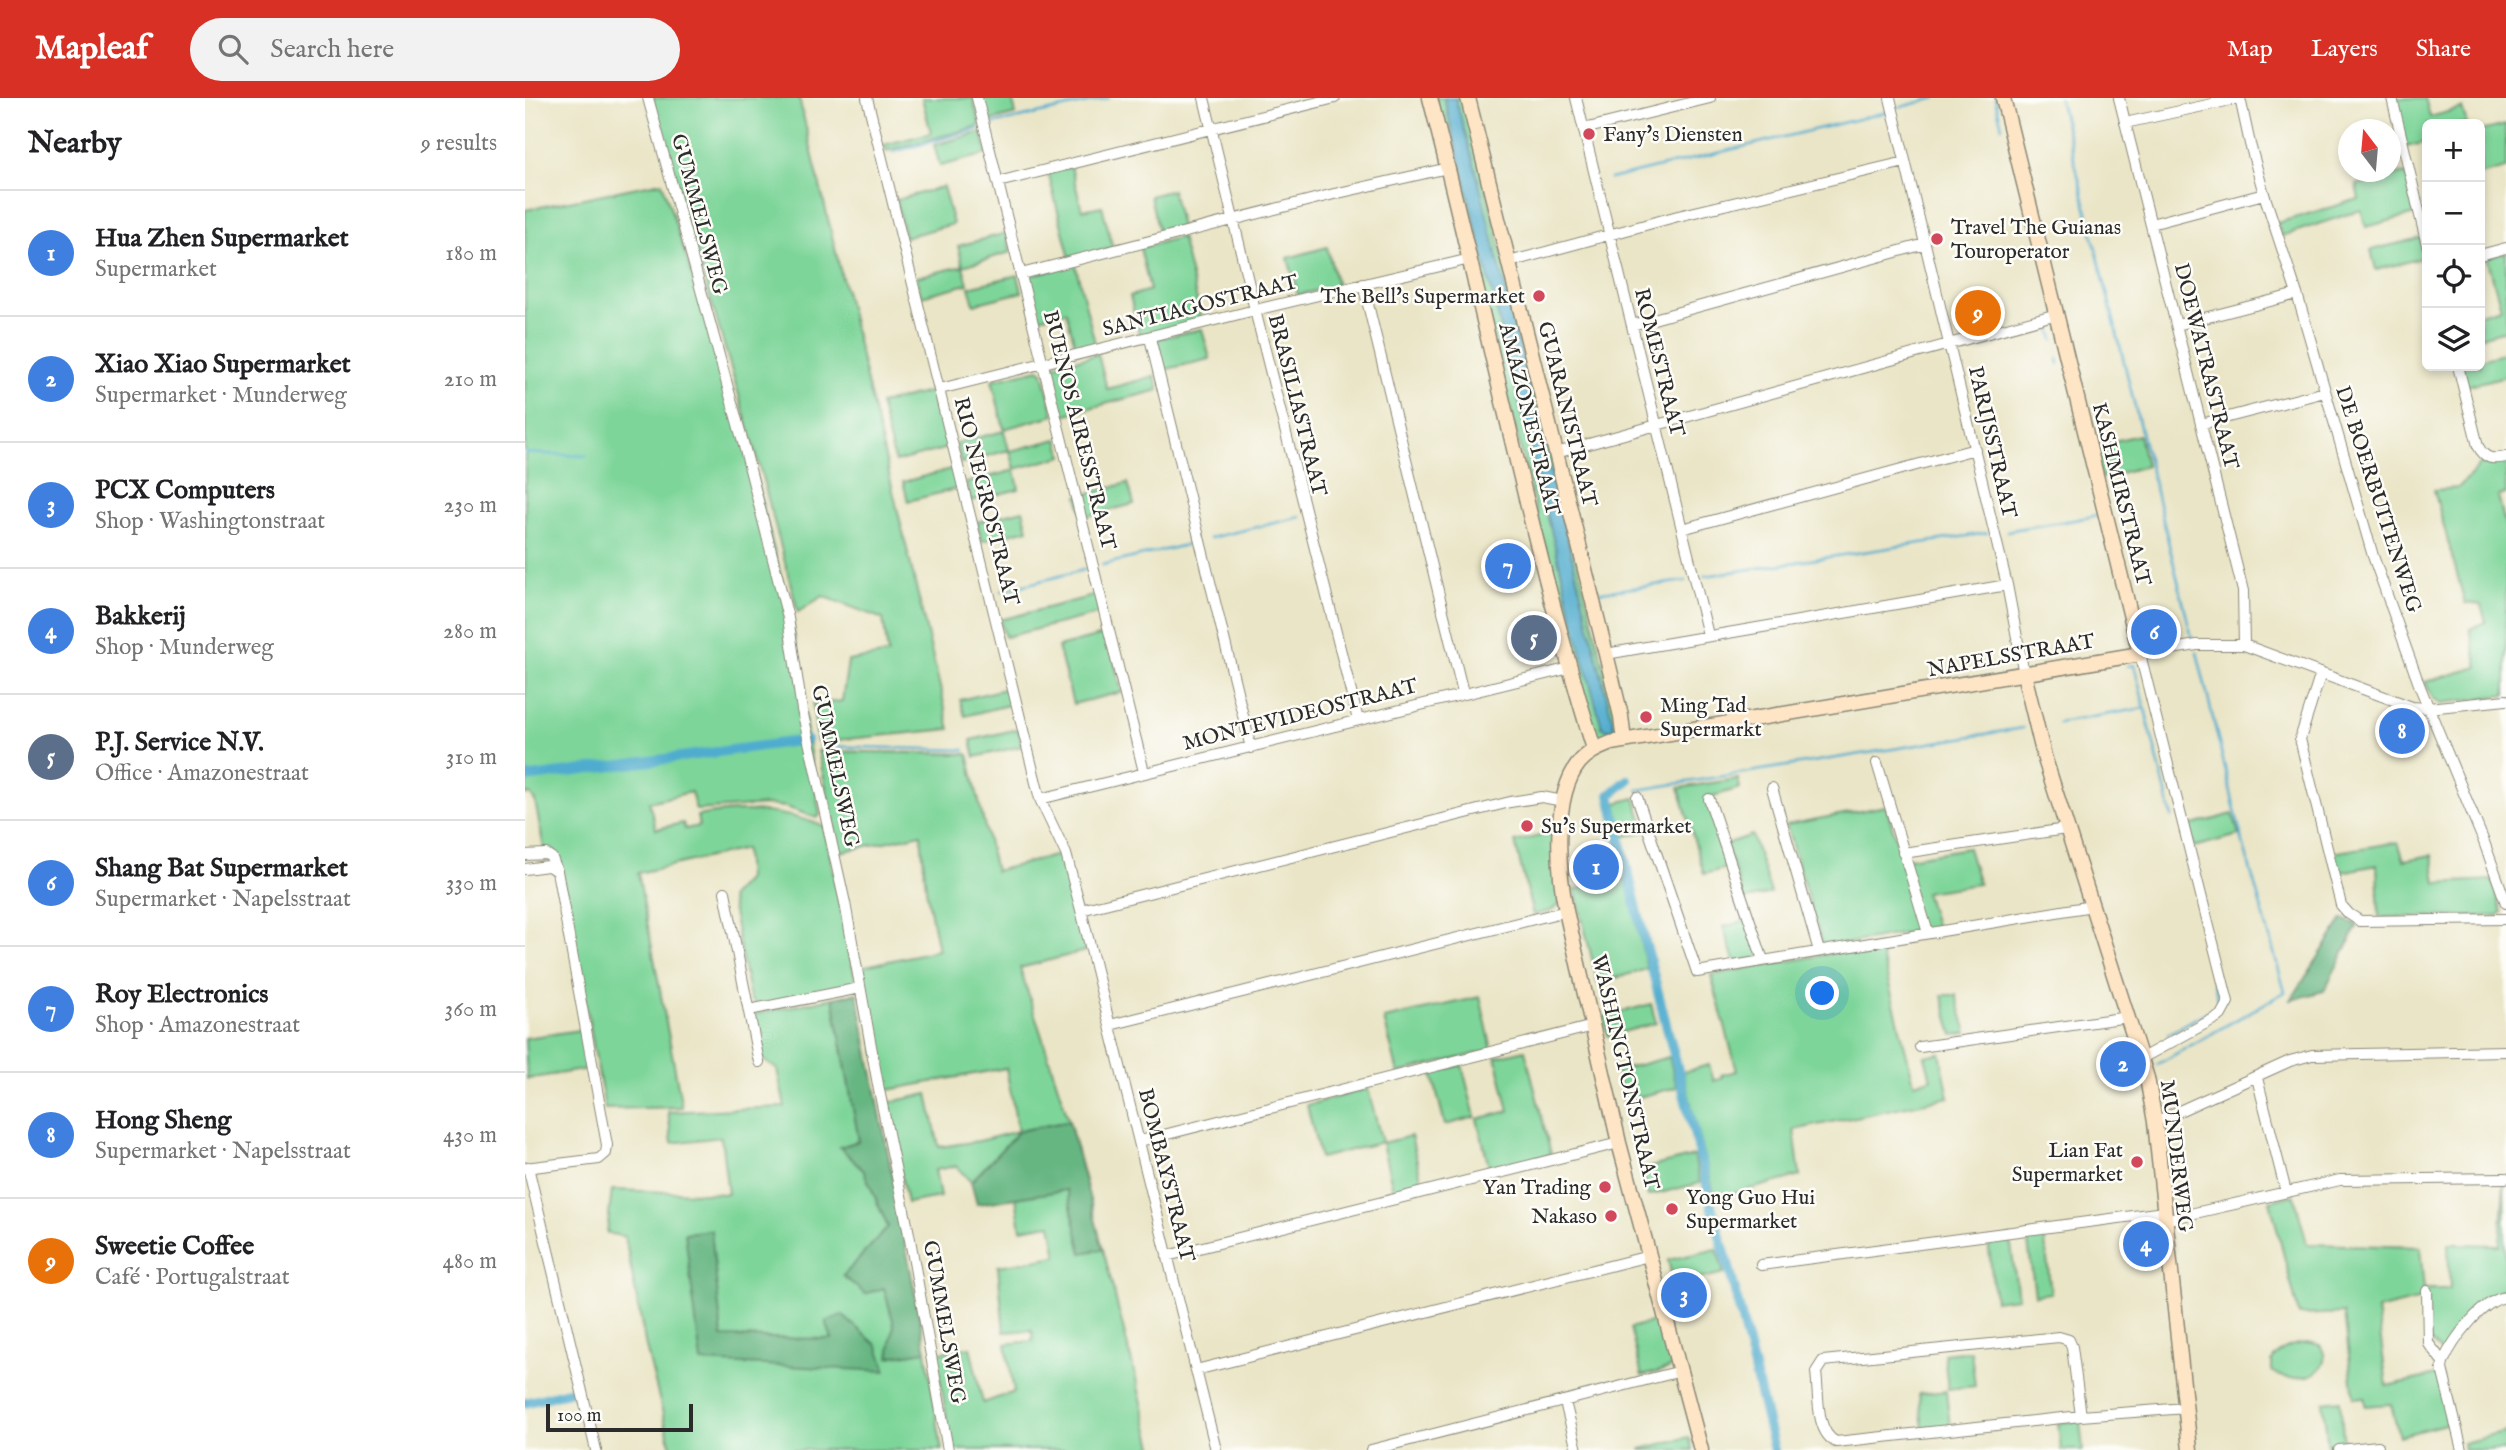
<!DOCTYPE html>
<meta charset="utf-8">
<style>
body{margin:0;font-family:"IM FELL English",serif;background:#f2f2f2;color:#202124}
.controls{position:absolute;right:21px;top:21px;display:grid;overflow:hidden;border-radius:10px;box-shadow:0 4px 10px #0003}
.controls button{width:63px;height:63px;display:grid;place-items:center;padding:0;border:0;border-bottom:2px solid #e0e0e0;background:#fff;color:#202124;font:35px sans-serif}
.compass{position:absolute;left:1813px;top:21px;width:63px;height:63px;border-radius:50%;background:#fff;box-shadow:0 4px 10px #0003;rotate:344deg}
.scale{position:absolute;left:21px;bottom:18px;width:147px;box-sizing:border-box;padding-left:7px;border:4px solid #2b2b2b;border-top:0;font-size:19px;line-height:24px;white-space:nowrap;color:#2b2b2b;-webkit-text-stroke:5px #fdfcf7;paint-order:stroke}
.you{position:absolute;left:1298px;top:896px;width:24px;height:24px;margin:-18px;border:5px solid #fff;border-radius:50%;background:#1a73e8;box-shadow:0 0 0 10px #1a73e833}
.badge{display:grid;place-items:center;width:46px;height:46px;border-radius:50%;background:#d93025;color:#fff;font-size:23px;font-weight:700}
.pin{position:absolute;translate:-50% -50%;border:4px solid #fff;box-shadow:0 2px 7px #0006}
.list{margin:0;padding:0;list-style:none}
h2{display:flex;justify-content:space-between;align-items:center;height:91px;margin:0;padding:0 28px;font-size:30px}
h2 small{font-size:23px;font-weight:400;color:#757577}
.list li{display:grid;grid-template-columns:46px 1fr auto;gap:21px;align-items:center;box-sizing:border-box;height:126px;padding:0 28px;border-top:2px solid #e0e0e0}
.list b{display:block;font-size:26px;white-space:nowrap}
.list p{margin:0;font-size:23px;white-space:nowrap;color:#757577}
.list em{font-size:23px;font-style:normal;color:#757577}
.icon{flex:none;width:38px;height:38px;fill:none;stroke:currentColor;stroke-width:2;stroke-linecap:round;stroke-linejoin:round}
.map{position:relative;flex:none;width:1981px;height:1352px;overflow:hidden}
header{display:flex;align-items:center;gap:42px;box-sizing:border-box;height:98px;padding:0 35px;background:#d93025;color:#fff}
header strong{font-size:33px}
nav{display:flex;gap:38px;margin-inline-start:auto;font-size:24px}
.search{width:490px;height:63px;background:#f2f2f2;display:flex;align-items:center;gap:18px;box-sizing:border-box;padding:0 24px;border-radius:38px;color:#757577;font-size:26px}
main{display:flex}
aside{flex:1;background:#fff}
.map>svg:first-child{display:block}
</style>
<header>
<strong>Mapleaf</strong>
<div class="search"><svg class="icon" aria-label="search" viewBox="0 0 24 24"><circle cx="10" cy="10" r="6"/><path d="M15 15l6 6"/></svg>Search here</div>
<nav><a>Map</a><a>Layers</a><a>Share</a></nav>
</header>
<main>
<aside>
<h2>Nearby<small>9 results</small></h2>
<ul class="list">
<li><span class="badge" style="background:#3f7fe0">1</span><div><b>Hua Zhen Supermarket</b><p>Supermarket</p></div><em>180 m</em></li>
<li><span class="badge" style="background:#3f7fe0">2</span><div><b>Xiao Xiao Supermarket</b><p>Supermarket · Munderweg</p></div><em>210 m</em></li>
<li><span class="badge" style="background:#3f7fe0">3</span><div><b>PCX Computers</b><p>Shop · Washingtonstraat</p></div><em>230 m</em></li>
<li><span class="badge" style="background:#3f7fe0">4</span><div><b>Bakkerij</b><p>Shop · Munderweg</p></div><em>280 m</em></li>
<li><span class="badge" style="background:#5c6f8a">5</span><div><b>P.J. Service N.V.</b><p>Office · Amazonestraat</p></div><em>310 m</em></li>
<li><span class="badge" style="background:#3f7fe0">6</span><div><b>Shang Bat Supermarket</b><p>Supermarket · Napelsstraat</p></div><em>330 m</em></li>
<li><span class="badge" style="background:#3f7fe0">7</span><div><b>Roy Electronics</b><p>Shop · Amazonestraat</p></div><em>360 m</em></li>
<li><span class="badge" style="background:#3f7fe0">8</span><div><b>Hong Sheng</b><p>Supermarket · Napelsstraat</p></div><em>430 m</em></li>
<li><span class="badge" style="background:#e8710a">9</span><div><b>Sweetie Coffee</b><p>Café · Portugalstraat</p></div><em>480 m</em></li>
</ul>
</aside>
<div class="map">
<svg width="1981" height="1352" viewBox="0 0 1981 1352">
<rect width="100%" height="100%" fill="#fdfcf7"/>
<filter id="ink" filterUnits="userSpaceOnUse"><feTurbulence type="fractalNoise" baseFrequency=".0143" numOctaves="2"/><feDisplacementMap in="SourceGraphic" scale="14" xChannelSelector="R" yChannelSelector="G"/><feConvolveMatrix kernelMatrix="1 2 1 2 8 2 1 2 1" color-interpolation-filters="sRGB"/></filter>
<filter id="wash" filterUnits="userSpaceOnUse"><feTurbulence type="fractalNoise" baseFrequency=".00686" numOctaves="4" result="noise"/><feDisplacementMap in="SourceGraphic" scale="28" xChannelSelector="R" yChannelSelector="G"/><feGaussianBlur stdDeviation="1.57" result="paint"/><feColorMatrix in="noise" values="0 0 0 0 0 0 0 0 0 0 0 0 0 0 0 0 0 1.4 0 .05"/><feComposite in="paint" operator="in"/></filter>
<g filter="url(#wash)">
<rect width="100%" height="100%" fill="#eae5c6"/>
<path fill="#7ed59a" stroke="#548062" stroke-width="2" d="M126,0H274L425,631L292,644L288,606L317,603L323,563L363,556L358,521L298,498L273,514L229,348Z
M397,0H448L455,28L361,53L359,47L406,35Z
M455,0H487L491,16L461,24Z
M909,0H919L1077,629L1089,631L988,219L930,0H939L1093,628L1091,634L1085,639L1069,638L1061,616Z
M1870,0H1900L1905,19L1937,10L1942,26H1902V44L1881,49Z
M1981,27V70L1955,77V33Z
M457,34L462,56L415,68L409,47Z
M546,69L557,112L577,108L588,150L545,161L523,74Z
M1881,75L1890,116L1841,129L1836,112L1757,138L1752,125L1834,101L1831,87Z
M137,84L223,350L267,521L284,649L295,717L292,720L261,709L242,707L171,712L166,694L124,704L131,731L158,725L160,731L174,728L172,718C220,709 254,712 299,728L331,885L327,889L233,909L225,901L205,799L222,781L220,751L113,775L157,1009L80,1011L36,770L33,759L19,751L10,703L5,696L0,697V112Z
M418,89L428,126L380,139L371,102Z
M647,92L657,133L635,139L625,98Z
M481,135L486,154L438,168L443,186L396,198L391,179L438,168L433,148Z
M656,139L677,222L615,239L605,198L625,192L615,150Z
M1896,140L1901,159L1851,172L1846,152Z
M802,149L812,188L773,197L763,160Z
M1981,155V232L1955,239V216L1976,210L1962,159Z
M550,165L571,249L552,254L541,213L510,221L501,186L505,178Z
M493,177L497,194L449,206L444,189Z
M677,231L685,261L638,272L631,241Z
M1981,255V278L1941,288L1936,268H1955V262Z
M573,256L582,291L630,278L634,292L534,318L523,274L530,267Z
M514,271L518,274L529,317L479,331L467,282Z
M411,292L426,349L370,364L355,306Z
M479,333L484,352L436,365L431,345Z
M1614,337L1621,368L1576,380L1568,348Z
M533,341L538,358L490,371L485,353Z
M1981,363V396L1973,398L1981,430V597L1916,605L1908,600L1900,584L1953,569L1945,531L1961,524L1956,507L1940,505L1909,392L1933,390L1957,365L1965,366Z
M430,370L435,390L383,403L378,384Z
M490,372L494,391L446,403L441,385Z
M603,385L609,406L558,419L553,398Z
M498,412L503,431L457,443L452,424Z
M572,497L576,515L480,539L475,522Z
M582,536L597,594L548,606L533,549Z
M483,590L487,606L440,618L435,602Z
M493,631L497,648L450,659L446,642Z
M293,653L443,656L470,773L537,756L564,852L495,870L544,1023L494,1033L446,1084L431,1068L410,1072L415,1099L382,1105L361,1005L403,996L414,1049L454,1043L493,1033L481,970L358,993L336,869L413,852L401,791L396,736L315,754Z
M1213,681L1215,690L1182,700L1205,769L1179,776L1154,690Z
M1110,700L1121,733L1098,739L1091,705Z
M1361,708L1377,761L1443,750L1454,786L1400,794L1411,830L1301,849L1297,847L1261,727Z
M1708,716L1714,737L1669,749L1664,728Z
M1031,734L1035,805L1026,813L1008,817L990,744Z
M1227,737L1246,795L1219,802L1201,746Z
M1873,744L1879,762L1907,757L1911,785L1967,782L1977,814L1973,818L1854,819L1852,767L1811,775L1806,755Z
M1101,780L1122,871L1073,885L1050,792Z
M1223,822L1236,859L1210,865L1198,829Z
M1354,847L1389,985L1406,981L1400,958L1415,955L1424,999L1269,1032L1275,1078L1190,1100L1158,974L1184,967L1189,983L1198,980L1196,977L1212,973L1186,877Z
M1417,897H1431L1442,935L1428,937Z
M955,899L967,952L873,975L859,921Z
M308,900L334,1043L315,1049L339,1073L363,1129L359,1190L369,1226L401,1253L417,1352H147L121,1249L100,1139L82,1135L87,1092L203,1096L196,1039L147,1045L143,1014L260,1009L252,971L238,962L229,916Z
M1126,906L1131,925L1083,938L1078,919Z
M55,932L63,971L2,981L0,940Z
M1000,952L1026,1056L965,1072L952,1021L984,1013L971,959Z
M1144,959L1152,989L1099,1003L1091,973Z
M937,967L950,1019L920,1027L907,975Z
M843,991L857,1044L795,1060L782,1007Z
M886,1038L898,1089L869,1096L857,1045Z
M1169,1058L1175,1085L1123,1098L1117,1071Z
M1979,1083L1981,1195L1967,1197L1960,1201L1917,1255L1904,1242L1900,1200L1852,1212L1862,1288L1916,1276L1928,1324L1874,1338L1866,1306L1840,1308V1299L1829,1300L1819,1215L1774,1217L1745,1103L1769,1097L1782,1146L1895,1149L1899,1191H1925L1923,1146L1975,1147Z
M542,1091L557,1154L578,1151L629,1352H427L411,1255L445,1249L458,1305L489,1294L481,1246L508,1243L507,1232L479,1234L473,1168L532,1158L526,1126L496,1131L491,1100Z
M1519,1135L1526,1195L1510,1197L1502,1137Z
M1485,1139L1493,1200L1470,1203L1463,1142Z
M1192,1151L1199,1175L1149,1187L1143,1162Z
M1140,1220L1148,1267L1144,1271L1117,1278L1105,1230Z
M1788,1245L1795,1247C1814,1277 1765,1289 1747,1273V1263C1756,1248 1771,1245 1788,1245Z
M1446,1253L1450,1288L1423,1291L1419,1256Z
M1421,1293L1425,1329L1398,1332L1394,1296Z
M1815,1302L1819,1349L1803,1351L1798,1304Z
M1555,1323L1558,1352H1536L1533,1325Z
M1981,1334V1352H1939L1938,1345Z
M1164,1339L1168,1352H1116V1351Z"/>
<path fill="#66b682" stroke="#487056" stroke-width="2" d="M1818,821L1833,827L1799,893L1766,902Z
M332,895L401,1253L364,1259L369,1226L359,1190L340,1196L318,1178L363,1129L339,1073L315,1049L334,1043L308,900Z
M544,1023L578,1151L557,1155L542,1092L452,1106L446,1084L494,1033Z
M186,1132L197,1239L307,1241L301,1224L317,1217L353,1248L361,1273L176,1264L160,1135Z"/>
<path fill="#50acce" stroke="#3e6c7c" stroke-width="2" d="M919,0H930L948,61L1088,624L1089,631L1084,632L1077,629L1054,545Z"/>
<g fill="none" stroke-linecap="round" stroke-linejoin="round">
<path stroke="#50acce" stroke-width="2.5" d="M1470,0L1477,29
M1534,0L1667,540
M1376,9L1411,0
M467,26L584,0
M368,54L453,31
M1085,81L1362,14
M1503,234L1525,228L1529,242
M1533,261L1534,266
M0,355L62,358
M1482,433C1512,426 1543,425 1572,417
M685,440L775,419
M577,467L669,445
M1180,478L1462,435
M476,493L562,471
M1076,494L1161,483
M1602,568L1609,567L1647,719
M1533,625L1619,610
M294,648L440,652
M1113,692L1498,630
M1643,936L1692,908L1694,904L1679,848
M1633,966L1760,894L1718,745L1672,554"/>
<path stroke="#50acce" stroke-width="10" d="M0,680L281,642
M1103,682L1085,697C1113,823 1147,947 1179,1073L1186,1107L1205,1173L1249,1352
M0,1305L47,1293"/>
</g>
</g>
<g filter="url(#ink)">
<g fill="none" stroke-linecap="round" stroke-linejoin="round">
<g stroke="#8a8878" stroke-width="12">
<path id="street" d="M123,0L219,348L263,520L277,612L320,805L354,992L384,1136L423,1352
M342,0L515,701L541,756L556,812L691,1352
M452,0L619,674
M679,0L730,212L833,622
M1051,0L1183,537
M1365,0L1482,487L1499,576
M1594,0L1718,493L1719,547
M1715,0L1725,46L1739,96L1772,196L1848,458L1895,589L1959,744L1981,805
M1867,0L1902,147
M1600,25L1715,0
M1059,31L1185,0
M473,84L810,0
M1626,126L1739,96
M1955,157L1981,150
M984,164L1153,118L1380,64
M496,176L809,96L923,70
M838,186L938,595
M1107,227L1400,146
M1652,227L1772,196
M625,240L726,650
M1933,268L1953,348C1960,361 1967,362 1981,359
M415,291L730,212L945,161
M1676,326L1800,294
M1031,355L1532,216
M1157,431L1450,351
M1081,556L1482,487
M1796,575L1775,641L1816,807L1824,816L1835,823L1981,821
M1352,665L1403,835
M1247,690L1294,853
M1112,699L1172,874L1567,808
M515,701L1045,570
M1184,701L1238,862
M1378,755L1541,731
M0,757L21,756L27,760L32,773L82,1047L81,1055L74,1061L0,1070
M0,771L23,768L32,773
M200,794L234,964
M556,812L985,704L1017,699L1038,703
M224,912L335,890
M585,927L1041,813
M1395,949L1603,919
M1617,960L1696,917L1703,904L1615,556L1672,547H1719L1887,609L1903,610L1981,602
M1732,980L1761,1094
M1630,1024L1765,963L1787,957L1981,953
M615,1043L1068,928
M3,1069L71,1352
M1639,1122L1815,1082L1981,1080
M642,1158L1094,1045
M1236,1167L1639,1114
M1902,1193L1903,1245L1918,1264
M671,1272L1124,1158
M1040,1304L1052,1352
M1556,1318L1547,1249L1544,1242L1534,1239L1298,1263L1291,1274C1294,1295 1290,1334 1311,1344L1556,1318L1661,1310
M846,1352L1156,1273
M1814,1352L1853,1348
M1937,1352L1917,1271L1918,1264C1928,1242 1957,1202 1981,1199"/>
</g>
<g stroke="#8a8878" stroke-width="17">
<path id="secondary" d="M905,0C961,216 1003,438 1069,651
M943,0L1081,556L1096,618L1099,643
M1499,576L1519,658L1622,980L1630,1024L1665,1352
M1176,1352L1094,1045L1041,813C1033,772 1027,699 1054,665C1063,654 1074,650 1086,645L1615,556L1478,0"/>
</g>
<use href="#street" stroke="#fff" stroke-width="10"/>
<use href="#secondary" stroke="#fee5c5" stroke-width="14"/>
</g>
</g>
<g fill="#d1495b" stroke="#fdfcf7" stroke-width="2.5">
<circle cx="1064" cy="36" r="7"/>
<circle cx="1412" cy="141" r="7"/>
<circle cx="1014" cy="198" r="7"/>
<circle cx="1121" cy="619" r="7"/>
<circle cx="1002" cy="728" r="7"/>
<circle cx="1612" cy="1064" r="7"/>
<circle cx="1080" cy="1089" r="7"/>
<circle cx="1147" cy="1111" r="7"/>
<circle cx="1086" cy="1118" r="7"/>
</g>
<g text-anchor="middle" stroke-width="5" stroke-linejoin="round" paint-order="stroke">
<g font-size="21" fill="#2b2b2b" stroke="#fdfcf7" text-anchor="start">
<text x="1078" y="43">Fany's Diensten</text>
<text x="1426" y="136">Travel The Guianas<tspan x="1426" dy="24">Touroperator</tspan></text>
<text x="1000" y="205" text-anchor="end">The Bell's Supermarket</text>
<text x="1135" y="614">Ming Tad<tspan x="1135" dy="24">Supermarkt</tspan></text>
<text x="1016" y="735">Su's Supermarket</text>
<text x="1598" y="1059" text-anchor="end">Lian Fat<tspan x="1598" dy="24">Supermarket</tspan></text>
<text x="1066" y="1096" text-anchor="end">Yan Trading</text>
<text x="1161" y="1106">Yong Guo Hui<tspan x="1161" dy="24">Supermarket</tspan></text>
<text x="1072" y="1125" text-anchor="end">Nakaso</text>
</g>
<g font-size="21" fill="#2b2b2b" stroke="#fdfcf7">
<text transform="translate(175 116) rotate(75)" y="7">GUMMELSWEG</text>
<text transform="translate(675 207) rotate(-14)" y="7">SANTIAGOSTRAAT</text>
<text transform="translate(1135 264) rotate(76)" y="7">ROMESTRAAT</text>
<text transform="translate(1682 268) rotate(76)" y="7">DOEWATRASTRAAT</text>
<text transform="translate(773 307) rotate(76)" y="7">BRASILIASTRAAT</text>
<text transform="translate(1043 316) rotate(76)" y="7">GUARANISTRAAT</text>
<text transform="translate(1005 321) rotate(76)" y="7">AMAZONESTRAAT</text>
<text transform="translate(555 332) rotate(76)" y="7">BUENOS AIRESSTRAAT</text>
<text transform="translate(1468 344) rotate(77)" y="7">PARIJSSTRAAT</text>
<text transform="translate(1597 396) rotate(76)" y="7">KASHMIRSTRAAT</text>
<text transform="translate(1854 401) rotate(72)" y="7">DE BOERBUITENWEG</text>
<text transform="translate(462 403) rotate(76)" y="7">RIO NEGROSTRAAT</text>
<text transform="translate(1486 557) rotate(-10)" y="7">NAPELSSTRAAT</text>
<text transform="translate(775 616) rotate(-14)" y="7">MONTEVIDEOSTRAAT</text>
<text transform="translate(311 668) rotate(78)" y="7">GUMMELSWEG</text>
<text transform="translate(1101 974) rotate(77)" y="7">WASHINGTONSTRAAT</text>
<text transform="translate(1652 1058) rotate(83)" y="7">MUNDERWEG</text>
<text transform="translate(642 1077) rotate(76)" y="7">BOMBAYSTRAAT</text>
<text transform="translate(420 1224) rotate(80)" y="7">GUMMELSWEG</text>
</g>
</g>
</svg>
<div class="controls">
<button>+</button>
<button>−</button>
<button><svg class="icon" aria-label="locate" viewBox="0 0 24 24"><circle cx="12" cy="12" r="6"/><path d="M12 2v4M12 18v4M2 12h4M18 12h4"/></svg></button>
<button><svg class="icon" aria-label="layers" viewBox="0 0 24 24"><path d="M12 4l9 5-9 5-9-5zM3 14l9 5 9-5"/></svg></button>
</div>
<svg class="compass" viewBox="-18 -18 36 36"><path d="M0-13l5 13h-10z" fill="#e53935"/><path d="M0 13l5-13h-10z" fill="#757577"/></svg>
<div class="scale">100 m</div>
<div class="you"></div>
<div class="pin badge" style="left:1071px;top:769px;background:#3f7fe0">1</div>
<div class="pin badge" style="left:1598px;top:966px;background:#3f7fe0">2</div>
<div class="pin badge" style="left:1159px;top:1197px;background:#3f7fe0">3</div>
<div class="pin badge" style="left:1621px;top:1146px;background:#3f7fe0">4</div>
<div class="pin badge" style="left:1009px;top:540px;background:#5c6f8a">5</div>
<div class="pin badge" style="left:1629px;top:534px;background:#3f7fe0">6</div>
<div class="pin badge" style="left:983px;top:468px;background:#3f7fe0">7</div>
<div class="pin badge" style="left:1877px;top:633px;background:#3f7fe0">8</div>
<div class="pin badge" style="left:1453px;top:215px;background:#e8710a">9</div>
</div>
</main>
